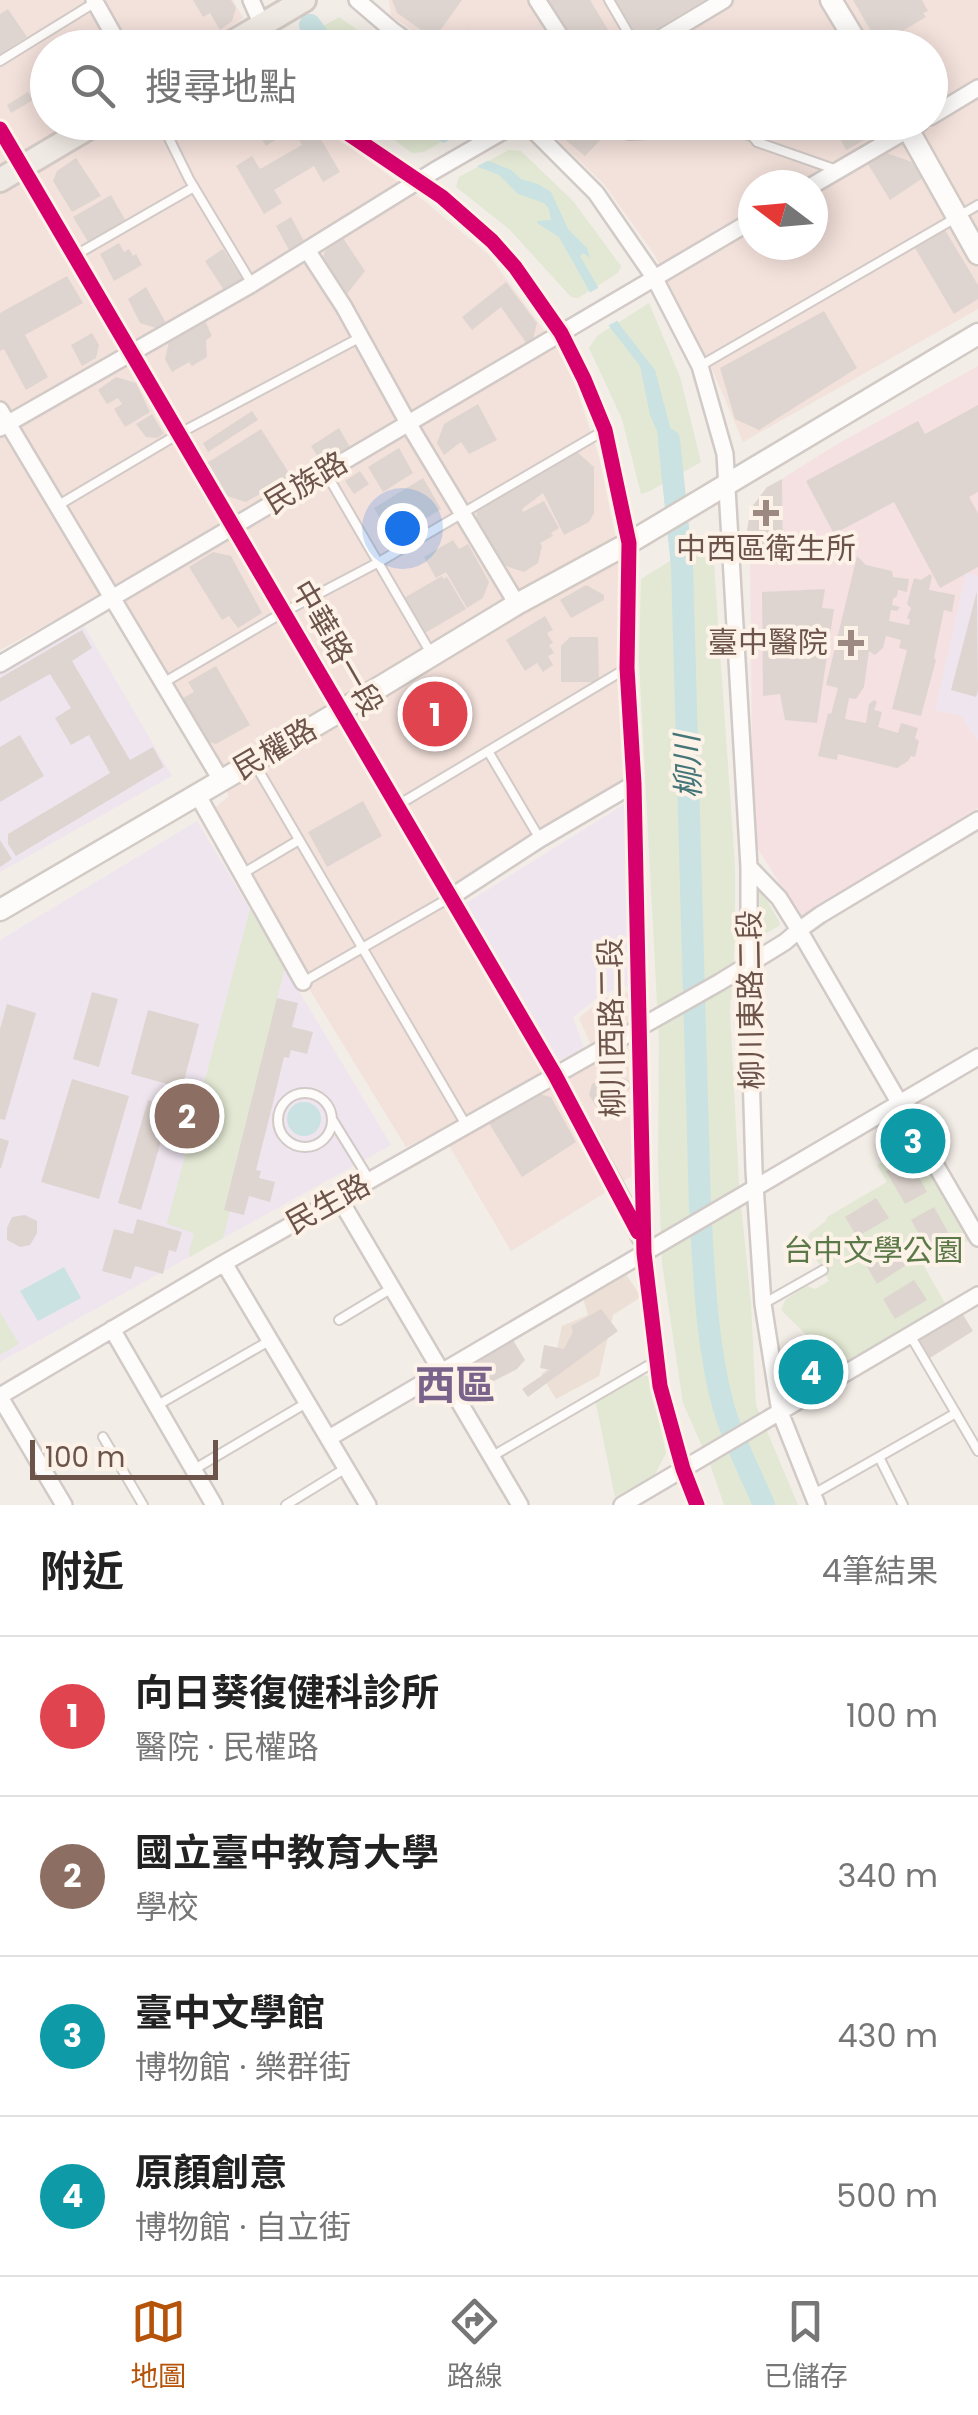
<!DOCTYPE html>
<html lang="zh-TW">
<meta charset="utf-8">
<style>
body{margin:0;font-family:Poppins,"Noto Sans TC",sans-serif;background:#f6f6f6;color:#222}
.compass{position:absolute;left:738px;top:170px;width:90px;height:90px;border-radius:50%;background:#fff;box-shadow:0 5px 25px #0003;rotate:286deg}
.scale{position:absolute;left:30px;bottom:25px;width:188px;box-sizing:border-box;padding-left:10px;border:5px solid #6d544b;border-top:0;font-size:28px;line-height:35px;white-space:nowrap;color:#6d544b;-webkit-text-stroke:8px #fdf2e7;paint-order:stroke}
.you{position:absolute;left:402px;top:528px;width:35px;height:35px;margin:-25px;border:8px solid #fff;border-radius:50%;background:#1a73e8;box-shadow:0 0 0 15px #1a73e833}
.badge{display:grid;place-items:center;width:65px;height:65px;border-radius:50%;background:#b45309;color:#fff;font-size:32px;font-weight:700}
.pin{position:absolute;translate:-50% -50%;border:5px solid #fff;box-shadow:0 2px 10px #0006}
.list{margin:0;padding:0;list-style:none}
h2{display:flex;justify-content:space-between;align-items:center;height:130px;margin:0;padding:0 40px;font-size:42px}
h2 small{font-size:32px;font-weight:400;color:#767676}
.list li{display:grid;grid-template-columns:65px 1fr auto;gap:30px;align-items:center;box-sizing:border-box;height:160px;padding:0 40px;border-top:2px solid #e0e0e0}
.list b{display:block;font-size:38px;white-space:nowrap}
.list p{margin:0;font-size:32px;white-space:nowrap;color:#767676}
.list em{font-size:32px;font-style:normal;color:#767676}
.icon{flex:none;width:55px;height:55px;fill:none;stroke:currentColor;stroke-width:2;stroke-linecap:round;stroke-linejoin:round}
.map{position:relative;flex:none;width:978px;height:1505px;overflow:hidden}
.search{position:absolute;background:#fff;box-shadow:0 5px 25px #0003;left:30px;right:30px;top:30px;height:110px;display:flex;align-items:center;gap:25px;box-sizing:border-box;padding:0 35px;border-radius:55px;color:#767676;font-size:38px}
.sheet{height:770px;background:#fff}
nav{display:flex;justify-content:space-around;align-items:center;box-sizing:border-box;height:140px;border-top:2px solid #e0e0e0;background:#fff;font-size:28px;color:#767676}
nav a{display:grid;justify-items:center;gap:5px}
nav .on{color:#b45309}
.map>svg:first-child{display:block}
</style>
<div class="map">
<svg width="978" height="1505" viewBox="0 0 978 1505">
<rect width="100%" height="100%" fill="#f3ede7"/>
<path fill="#ecdfd5" d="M625,1273L641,1297L613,1315L599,1376L556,1399L541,1374L569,1354L557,1349L562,1326L588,1315L583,1298Z"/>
<path fill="#f3e1db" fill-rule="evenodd" d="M0,0H233L243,18L204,46L205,47L48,48V122L317,123L423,200L488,254L568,363L599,457L620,558L628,776L439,895L550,1084L596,1056L579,1018L602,999L629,992L628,1041L632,1176L511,1251L440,1130L406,1147L204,817L229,796L115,587L0,650Z
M389,0H978V309L743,442L712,369L654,254L604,184L540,123L930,122V48L437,47L391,16ZM753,185H813V245H753Z"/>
<path fill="#eee5ef" d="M966,573L978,576V741L961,716L935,710Z
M84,626L172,776L0,872V674Z
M631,800L630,985L602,994L573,1017L584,1049L557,1061L465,904Z
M197,821L391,1145L0,1362V940Z"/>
<path fill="#f5e0e2" d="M978,366V576L966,573L935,710L961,716L978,741V808L802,919L753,841L750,545L783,549L782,479L834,446Z"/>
<path fill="#e2e8d3" d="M339,17L382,47L293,48V43Z
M371,123H474L424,152L412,153Z
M509,150L521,151L573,201L621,266L618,273L578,298L571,297L509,229L456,187L459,177Z
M649,303L680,377L701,462L650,491L641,494L622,419L589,348L597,336Z
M712,535L735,866V941L730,1011L739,1185L751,1303L756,1405L798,1505H724L710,1464L683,1403L662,1263L658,1160L659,1041L639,661L641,579Z
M759,890H761L780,923L779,926L763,935L760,931Z
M250,909L285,967L224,1209L230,1211L223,1238L190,1257L189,1252L194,1233L167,1224Z
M913,1145L969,1240L924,1266L946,1305L838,1366L781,1310L786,1299L807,1286L815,1289L829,1281L806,1242L810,1233L826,1221L827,1217L887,1182L877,1165Z
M0,1312L19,1344L0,1355Z
M638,1375L649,1376L666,1453L654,1476L615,1497L595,1399Z"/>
<path fill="#cae2e2" d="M420,123H435L448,135L486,160L511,170L521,179L538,184L551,192L568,229L587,248L590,258L583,253L580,256L620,325L655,370L680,464L661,477L664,465L657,431L650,415L640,366L609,326L559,237L537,223V221L551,220L549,209L544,203L518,194L499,175L476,166L428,132Z
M287 1119a17 17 0 1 1 34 0a17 17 0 1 1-34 0Z
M64,1267L81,1298L38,1321L20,1291Z"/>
<path fill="#f3ede7" d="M457,135L488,156L493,158L472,169L439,146Z
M603,285L622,318L604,328L586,295Z"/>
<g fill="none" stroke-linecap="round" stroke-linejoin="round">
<path stroke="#cae2e2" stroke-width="22" d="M310,25L327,48
M669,440L682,566L700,1207C704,1272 706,1342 723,1405C732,1439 751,1473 764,1505"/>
</g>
<path fill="#dfd5d0" d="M193,0H231L236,8L232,21L220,30L210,13L203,17Z
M392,0H462L434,39L397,13Z
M544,0H590L619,48H573Z
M614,0H704L638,40Z
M853,0H922L928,11L923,13L926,17L879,45Z
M8,9L27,37L0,54V14Z
M468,29L494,48H455Z
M91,35L98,48H69Z
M28,92L33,100L11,113L7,105Z
M251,122H303L266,146Z
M554,122H592L606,134L585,156L553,130Z
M849,122H875L870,137L846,150L836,131Z
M312,124L340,172L323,182L314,166L274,190L282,203L264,214L236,166L252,156L260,169L302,145L296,134Z
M881,151L915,163L923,178L890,200L866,161Z
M76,158L101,196L72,212L53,181L57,171Z
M111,195L127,223L90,245L73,217Z
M291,217L305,243L290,252L276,226Z
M945,230L978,285V299L954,314L915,248Z
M343,238L365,271L343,299L322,262L325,251Z
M119,243L124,252L129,249L133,256L136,254L142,265L114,281L100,254Z
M223,249L243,280L225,292L205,261Z
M67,276L83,303L25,335L48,377L26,390L4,349L0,351V313Z
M506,282L537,323L533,340L527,344L501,307L472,330L462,317Z
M146,287L166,323L156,328L140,323L128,299Z
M824,311L857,368L759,430L735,419L720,368Z
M205,321L212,336L206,340L207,357L192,366L189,362L172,372L165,359L169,342Z
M92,333L99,345L96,358L82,366L71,345Z
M116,377L136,383L150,412L125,427L114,409L122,404L118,398L107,404L98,390Z
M478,404L497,440L469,454L461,442L444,455L437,443L444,424Z
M978,405V492L969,497L978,513V567L940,588L894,502L834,534L806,481L918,421L925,434Z
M252,411L258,420L208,452L203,443Z
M152,414L164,434L157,438L146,437L136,424Z
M339,428L350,447L323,465L311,446Z
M261,429L291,476L246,502L227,496L207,463Z
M399,448L413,473L383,492L368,467Z
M577,452L594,467V513L589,522L564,535L543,493L522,509L523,512L544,501L559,528L551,533L553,536L540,543L542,546L538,563L524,572L503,565L476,518L477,510Z
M360,471L369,484L354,494L345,481Z
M423,478L441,509L425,519L422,514L407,523L410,527L392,538L374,508Z
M782,479L783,549L750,545L747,530L751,508L767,487Z
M453,540L459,549L468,544L489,582L483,598L467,608L446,572L436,578L424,557Z
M213,552L231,556L262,613L238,628L229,616L222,620L189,567Z
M857,556L866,565L892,571L893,577L909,579L907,592L898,590L897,596L893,599L892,605L900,607L897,611L891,610L889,621L909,625L910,620L907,618L911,608L907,604L914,578L921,580L930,574L932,576L929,590L955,595L952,612L944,610L934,658L936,660L921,716L892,709L907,650L899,648L901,640L886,636L883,648L875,655L869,651L864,687L856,699L849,698L845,719L866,723L869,704L874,700L877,702L874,710L882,712L878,727L898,733L901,723L918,728L915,738L919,741L915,757L911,756L908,761L897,768L838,754L837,760L818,756L828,713L831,714L838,688L826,685Z
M442,576L443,579L447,577L466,609L425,633L404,598Z
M586,585L604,595V600L571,618L560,600Z
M825,589L822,608L834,609L817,723L785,720L780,694L763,696L762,592Z
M977,591L978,690L976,697L951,690Z
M545,616L553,630L547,633L553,643L549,645L554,653L548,656L553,665L543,672L537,663L525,671L506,640Z
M82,630L92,648L72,661L130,760L153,747L164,767L16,856L8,844V834L110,773L89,735L71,745L55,718L71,708L50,674L0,702V678Z
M570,637H598L599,682H561V646Z
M216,666L250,725L216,744L198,739L177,701L194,692L188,682Z
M20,735L44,776L0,802V747Z
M363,801L382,836L327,867L308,832Z
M0,840L12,859L0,867Z
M92,992L118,999L99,1067L73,1059Z
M277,998L298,1003L292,1027L313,1032L307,1054L291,1050L289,1058L284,1057L271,1111L256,1170L261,1171L259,1178L275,1182L270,1202L249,1196L244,1215L224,1210Z
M7,1004L36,1013L5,1120L0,1119V1029Z
M148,1010L199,1024L182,1088L131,1074Z
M611,1074L628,1080L632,1087L597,1108L589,1095L592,1084Z
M72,1079L129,1096L99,1199L41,1182Z
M530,1092L551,1097L576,1142L522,1177L487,1120Z
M148,1100L171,1107L141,1210L118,1203Z
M0,1138L9,1141L1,1168H0Z
M909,1159L927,1192L905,1204L886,1171Z
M876,1198L889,1218L857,1237L845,1217Z
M934,1207L953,1241L930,1254L911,1220Z
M25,1215L37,1221V1233L30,1245L20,1247L7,1240V1228L12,1217Z
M137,1219L182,1232L176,1252L169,1250L163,1274L135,1266L131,1279L102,1271L114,1229L133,1234Z
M896,1244L908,1264L877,1284L865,1263Z
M914,1280L927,1300L895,1319L883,1299Z
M601,1309L618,1331L528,1397L522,1389L550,1370L540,1368L544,1345L564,1349L573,1332L571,1326Z
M962,1313L973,1331L930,1358L919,1339Z
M507,1340L509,1342L513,1340L525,1360L517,1369L492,1382V1385L483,1394L472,1401L458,1377L460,1371Z
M810,1355L822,1375L788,1395L777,1375Z"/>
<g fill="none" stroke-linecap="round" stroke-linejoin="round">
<g stroke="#d2cac6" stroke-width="12">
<path id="lane" d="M609,0L637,48
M0,61L94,3
M161,122L189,179L252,284
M611,122L628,135C644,134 659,136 670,122
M716,122L753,137L757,142L837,170
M74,256L194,187
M700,366L978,205
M326,473L432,655
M57,506L180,433L359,338
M163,683L284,612L379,562L605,430
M488,751L540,839
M256,766L466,1125
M398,805L627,668
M242,874L299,840
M303,982L451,897
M278 1120a27 27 0 1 1 54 0a27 27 0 1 1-54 0Z
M332,1119L369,1179
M763,1304L823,1270
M339,1320L392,1288
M910,1335L978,1451
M156,1406L269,1341
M103,1437L143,1505
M491,1457L656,1361
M879,1457L903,1505
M193,1470L308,1402
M812,1495L956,1413
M286,1505L346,1468"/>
</g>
<g stroke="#d2cac6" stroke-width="20">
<path id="street" d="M94,0L121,48
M251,0L262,25L269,48
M357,0L392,30L417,48
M537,0L568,48
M644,48L724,0
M930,117L978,88
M331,122L442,197L492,241L515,267L561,333L584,379L605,430L629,543L627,668L634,784L644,1253L660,1386L683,1469L697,1505
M525,122L596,193L654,277L700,366L725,454L749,867V1006L754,1170L763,1304L780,1412L817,1505
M0,129L555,1075L626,1206L640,1238
M813,185L921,122
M307,250L344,307L408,423L517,604
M0,410L221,780
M0,428L252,284L434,171L519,122
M0,664L753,220
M197,794L303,982
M749,867L779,898L799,930L978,1238
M451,897L540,839L634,784
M339,1198L520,1505
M224,1263L368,1505
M112,1329L214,1505
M0,1396L224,1263L720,982L785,942L799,930L820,915L978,820
M0,1397L64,1505
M329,1438L978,1057
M622,1505L978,1295"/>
</g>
<g stroke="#d2cac4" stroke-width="25">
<path id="secondary" d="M831,0L860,48
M904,122L978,254
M0,910L342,710L517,604L629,543L978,334"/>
</g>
<g stroke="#d3c9c5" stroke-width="28">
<path id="primary" d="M223,48L304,0
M0,180L98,122"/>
</g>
<use href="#lane" stroke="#fdfcfb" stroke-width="8"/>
<use href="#street" stroke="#fdfcfb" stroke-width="15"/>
<use href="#secondary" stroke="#fdfcfb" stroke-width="20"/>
<use href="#primary" stroke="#f0eae4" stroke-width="22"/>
<g stroke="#fdf2e7" stroke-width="21">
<path id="cycleway" d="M331,122L442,197L492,241L515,267L561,333L584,379L605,430L629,543L627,668L634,784L644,1253L660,1386L683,1469L697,1505
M0,129L555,1075L638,1232"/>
</g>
<use href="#cycleway" stroke="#d6006c" stroke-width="15"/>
</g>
<g fill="#9c8a82" stroke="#fdf2e7" stroke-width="4">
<path d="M761 498h10v10h10v10h-10v10h-10v-10h-10v-10h10z"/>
<path d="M846 628h10v10h10v10h-10v10h-10v-10h-10v-10h10z"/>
</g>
<g text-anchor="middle" stroke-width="8" stroke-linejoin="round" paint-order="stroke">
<g font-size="30" fill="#6d544b" stroke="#fdf2e7">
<text transform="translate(306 483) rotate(-31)" y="10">民族路</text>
<text transform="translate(337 648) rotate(60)" y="10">中華路一段</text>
<text transform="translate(275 749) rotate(-30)" y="10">民權路</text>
<text transform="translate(751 1000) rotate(-91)" y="10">柳川東路二段</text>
<text transform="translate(612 1028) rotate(-91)" y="10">柳川西路二段</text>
<text transform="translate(328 1204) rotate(-29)" y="10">民生路</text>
</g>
<g font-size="30" fill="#6d544b" stroke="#fdf2e7">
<text x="766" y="559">中西區衛生所</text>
<text x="828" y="653" text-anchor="end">臺中醫院</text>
</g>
<g font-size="30" fill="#5b7848" stroke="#fdf2e7">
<text x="873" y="1261">台中文學公園</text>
</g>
<g font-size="32" font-style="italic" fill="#447578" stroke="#fdf2e7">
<text transform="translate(688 767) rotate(-92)" y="11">柳川</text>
</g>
<g font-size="40" font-weight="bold" fill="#79638a" stroke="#fdf2e7">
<text x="455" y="1399">西區</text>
</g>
</g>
</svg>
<svg class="compass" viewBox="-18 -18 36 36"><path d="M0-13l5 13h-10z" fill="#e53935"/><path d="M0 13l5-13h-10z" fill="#767676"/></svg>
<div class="scale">100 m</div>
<div class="you"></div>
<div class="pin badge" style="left:435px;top:714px;background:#e0444e">1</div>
<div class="pin badge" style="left:187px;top:1116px;background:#8d6e63">2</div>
<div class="pin badge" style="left:913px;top:1141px;background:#0f9aa8">3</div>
<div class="pin badge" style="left:811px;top:1372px;background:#0f9aa8">4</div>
<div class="search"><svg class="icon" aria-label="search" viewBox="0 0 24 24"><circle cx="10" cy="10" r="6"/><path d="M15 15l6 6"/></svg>搜尋地點</div>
</div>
<section class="sheet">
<h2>附近<small>4筆結果</small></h2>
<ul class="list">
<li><span class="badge" style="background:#e0444e">1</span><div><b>向日葵復健科診所</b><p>醫院 · 民權路</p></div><em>100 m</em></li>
<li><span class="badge" style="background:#8d6e63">2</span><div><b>國立臺中教育大學</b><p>學校</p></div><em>340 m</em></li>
<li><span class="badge" style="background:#0f9aa8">3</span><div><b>臺中文學館</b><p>博物館 · 樂群街</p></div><em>430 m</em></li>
<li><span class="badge" style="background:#0f9aa8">4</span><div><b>原顏創意</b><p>博物館 · 自立街</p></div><em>500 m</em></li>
</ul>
</section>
<nav>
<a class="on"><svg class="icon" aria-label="map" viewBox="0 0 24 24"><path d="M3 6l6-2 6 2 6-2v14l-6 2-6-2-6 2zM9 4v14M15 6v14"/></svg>地圖</a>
<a><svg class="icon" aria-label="directions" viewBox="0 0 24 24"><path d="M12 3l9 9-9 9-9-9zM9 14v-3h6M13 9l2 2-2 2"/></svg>路線</a>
<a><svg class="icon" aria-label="saved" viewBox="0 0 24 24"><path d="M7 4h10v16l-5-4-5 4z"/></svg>已儲存</a>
</nav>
